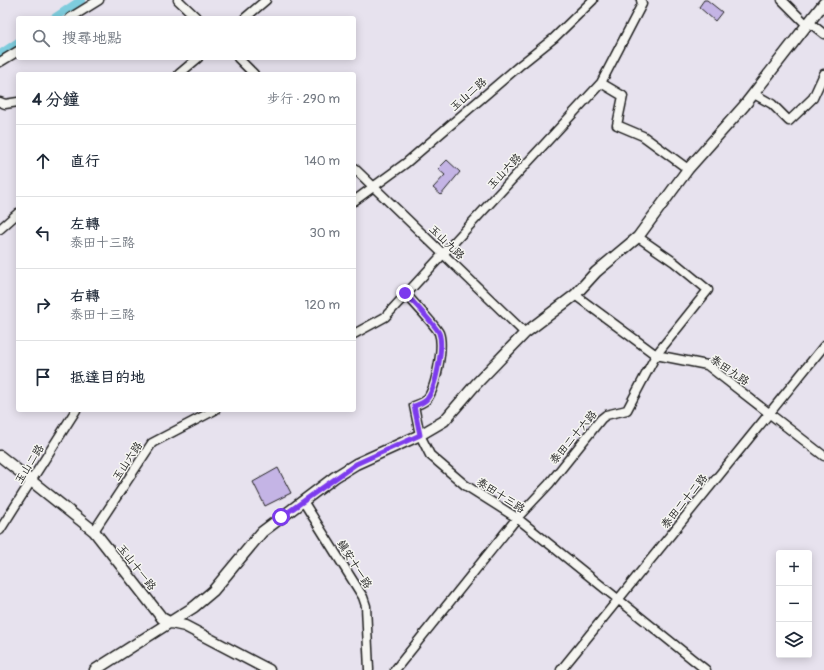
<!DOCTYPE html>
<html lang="zh-TW">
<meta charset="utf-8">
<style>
body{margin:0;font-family:Pangolin,"LXGW WenKai TC",sans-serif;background:#f6f6f7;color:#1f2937}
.controls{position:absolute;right:12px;bottom:12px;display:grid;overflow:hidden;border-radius:4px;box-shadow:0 2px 10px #0003}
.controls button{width:36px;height:36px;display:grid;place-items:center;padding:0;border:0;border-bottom:1px solid #e0e1e3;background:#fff;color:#1f2937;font:20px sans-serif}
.stop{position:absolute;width:12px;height:12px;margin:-9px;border:3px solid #7c3aed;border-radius:50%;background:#fff}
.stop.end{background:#7c3aed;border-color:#fff;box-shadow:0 1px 4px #0008}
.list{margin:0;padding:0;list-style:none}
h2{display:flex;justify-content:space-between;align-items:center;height:52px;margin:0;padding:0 16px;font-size:17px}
h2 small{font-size:13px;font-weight:400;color:#747a83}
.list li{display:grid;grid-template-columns:26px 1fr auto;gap:12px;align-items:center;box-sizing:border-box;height:72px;padding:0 16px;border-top:1px solid #e0e1e3}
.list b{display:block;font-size:15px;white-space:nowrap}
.list p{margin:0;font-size:13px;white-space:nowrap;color:#747a83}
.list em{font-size:13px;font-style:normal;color:#747a83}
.icon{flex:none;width:22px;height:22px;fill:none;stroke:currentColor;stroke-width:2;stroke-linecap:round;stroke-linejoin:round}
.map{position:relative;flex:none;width:824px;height:670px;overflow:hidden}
.search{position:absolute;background:#fff;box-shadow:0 2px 10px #0003;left:16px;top:16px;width:340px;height:44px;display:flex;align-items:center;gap:10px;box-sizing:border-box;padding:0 14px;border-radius:4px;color:#747a83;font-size:15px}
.panel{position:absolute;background:#fff;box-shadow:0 2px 10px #0003;left:16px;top:72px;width:340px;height:340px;border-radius:4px}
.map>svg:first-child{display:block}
</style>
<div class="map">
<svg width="824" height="670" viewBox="0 0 824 670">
<rect width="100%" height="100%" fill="#e7e2ee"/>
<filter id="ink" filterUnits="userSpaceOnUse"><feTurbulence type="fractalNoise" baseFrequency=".025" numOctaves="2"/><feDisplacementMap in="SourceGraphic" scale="8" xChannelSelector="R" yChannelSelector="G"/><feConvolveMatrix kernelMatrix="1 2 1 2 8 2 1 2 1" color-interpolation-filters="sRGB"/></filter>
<g filter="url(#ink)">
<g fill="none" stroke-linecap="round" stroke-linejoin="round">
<path stroke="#7eccdd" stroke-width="8" d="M54,18L81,0
M0,54L18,42"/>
</g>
<path fill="#c4b4e5" stroke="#1c1c1c" d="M704,0H707L722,12L715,21L699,7Z
M447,160L460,172L441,195L433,188L445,175L438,169Z
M278,468L291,493L265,506L253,482Z"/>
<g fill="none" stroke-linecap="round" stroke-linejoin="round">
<g stroke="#1c1c1c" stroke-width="11">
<path id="minor" d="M178,0L197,18
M782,0L807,25
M70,18L99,0
M245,18L266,0
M809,22L824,34
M238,58L254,74
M0,62L18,51
M179,74L198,58
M601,83L623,96L617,125L643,136L688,169
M754,94L772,104L789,121L813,98L824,74
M0,102L5,104L18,102
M354,168L525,333
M354,201L406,163L519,66L554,38L593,0
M0,229L18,213
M405,293C412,301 436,326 439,333C444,346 436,388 427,399C424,403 419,404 414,406L420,435L430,455L465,485L517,518L706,670
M575,295L656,355L707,365L824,456
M354,334L385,317L601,83L642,4L641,0
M303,501L363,597L366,606L369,670
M0,530L76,410
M94,531L152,443L215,410
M395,670L517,518L549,484L601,419L606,415L627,410L656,355L708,290L674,262L638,237
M561,670L824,346"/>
</g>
<g stroke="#1c1c1c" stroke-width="13">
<path id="tertiary" d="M0,456L94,531L162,618L171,623L185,626L269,670
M95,670L194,607L213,591L262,532L335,477L356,464L420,435L444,421L476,384L525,333L575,295L596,272L638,237L688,169L744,106L824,3"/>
</g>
<use href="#minor" stroke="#f6f6f2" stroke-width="8"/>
<use href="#tertiary" stroke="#f6f6f2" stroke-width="10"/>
</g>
</g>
<g fill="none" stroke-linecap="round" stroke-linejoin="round" filter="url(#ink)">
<path stroke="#7c3aed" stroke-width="5" d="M281,517L356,464L420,435L414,406C419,404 424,403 427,399C436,388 444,346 439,333C436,326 412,301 405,293"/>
</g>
<g text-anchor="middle" stroke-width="3" stroke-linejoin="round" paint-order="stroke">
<g font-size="11" fill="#1c1c1c" stroke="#f6f6f2">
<text transform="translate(468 94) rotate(-41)" y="4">玉山二路</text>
<text transform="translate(504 171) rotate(-47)" y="4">玉山六路</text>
<text transform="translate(447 242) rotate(44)" y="4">玉山九路</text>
<text transform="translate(730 370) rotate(34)" y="4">泰田九路</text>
<text transform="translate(573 437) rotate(-50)" y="4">泰田二十六路</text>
<text transform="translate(127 461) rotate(-56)" y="4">玉山六路</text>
<text transform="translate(29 464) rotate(-58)" y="4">玉山二路</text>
<text transform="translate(501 495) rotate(33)" y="4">泰田十三路</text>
<text transform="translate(684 501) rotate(-51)" y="4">泰田二十二路</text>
<text transform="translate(355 564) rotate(58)" y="4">鎮安十一路</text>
<text transform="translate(137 567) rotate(52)" y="4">玉山十一路</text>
</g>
</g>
</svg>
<div class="controls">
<button>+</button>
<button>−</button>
<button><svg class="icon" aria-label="layers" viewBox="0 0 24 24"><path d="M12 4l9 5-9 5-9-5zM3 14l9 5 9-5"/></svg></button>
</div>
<div class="stop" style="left:281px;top:517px"></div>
<div class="stop end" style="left:405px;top:293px"></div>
<div class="search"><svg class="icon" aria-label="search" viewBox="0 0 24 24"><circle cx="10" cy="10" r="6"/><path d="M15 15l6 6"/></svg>搜尋地點</div>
<section class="panel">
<h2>4 分鐘<small>步行 · 290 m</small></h2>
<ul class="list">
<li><svg class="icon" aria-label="ahead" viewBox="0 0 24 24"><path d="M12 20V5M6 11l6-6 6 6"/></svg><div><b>直行</b></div><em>140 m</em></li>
<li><svg class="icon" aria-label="left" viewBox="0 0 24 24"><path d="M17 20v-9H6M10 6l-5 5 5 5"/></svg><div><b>左轉</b><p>泰田十三路</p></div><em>30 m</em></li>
<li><svg class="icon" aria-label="right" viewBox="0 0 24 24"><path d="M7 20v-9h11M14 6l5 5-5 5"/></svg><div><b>右轉</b><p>泰田十三路</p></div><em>120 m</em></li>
<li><svg class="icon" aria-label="arrive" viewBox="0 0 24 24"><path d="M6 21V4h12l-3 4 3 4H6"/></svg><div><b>抵達目的地</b></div></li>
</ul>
</section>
</div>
